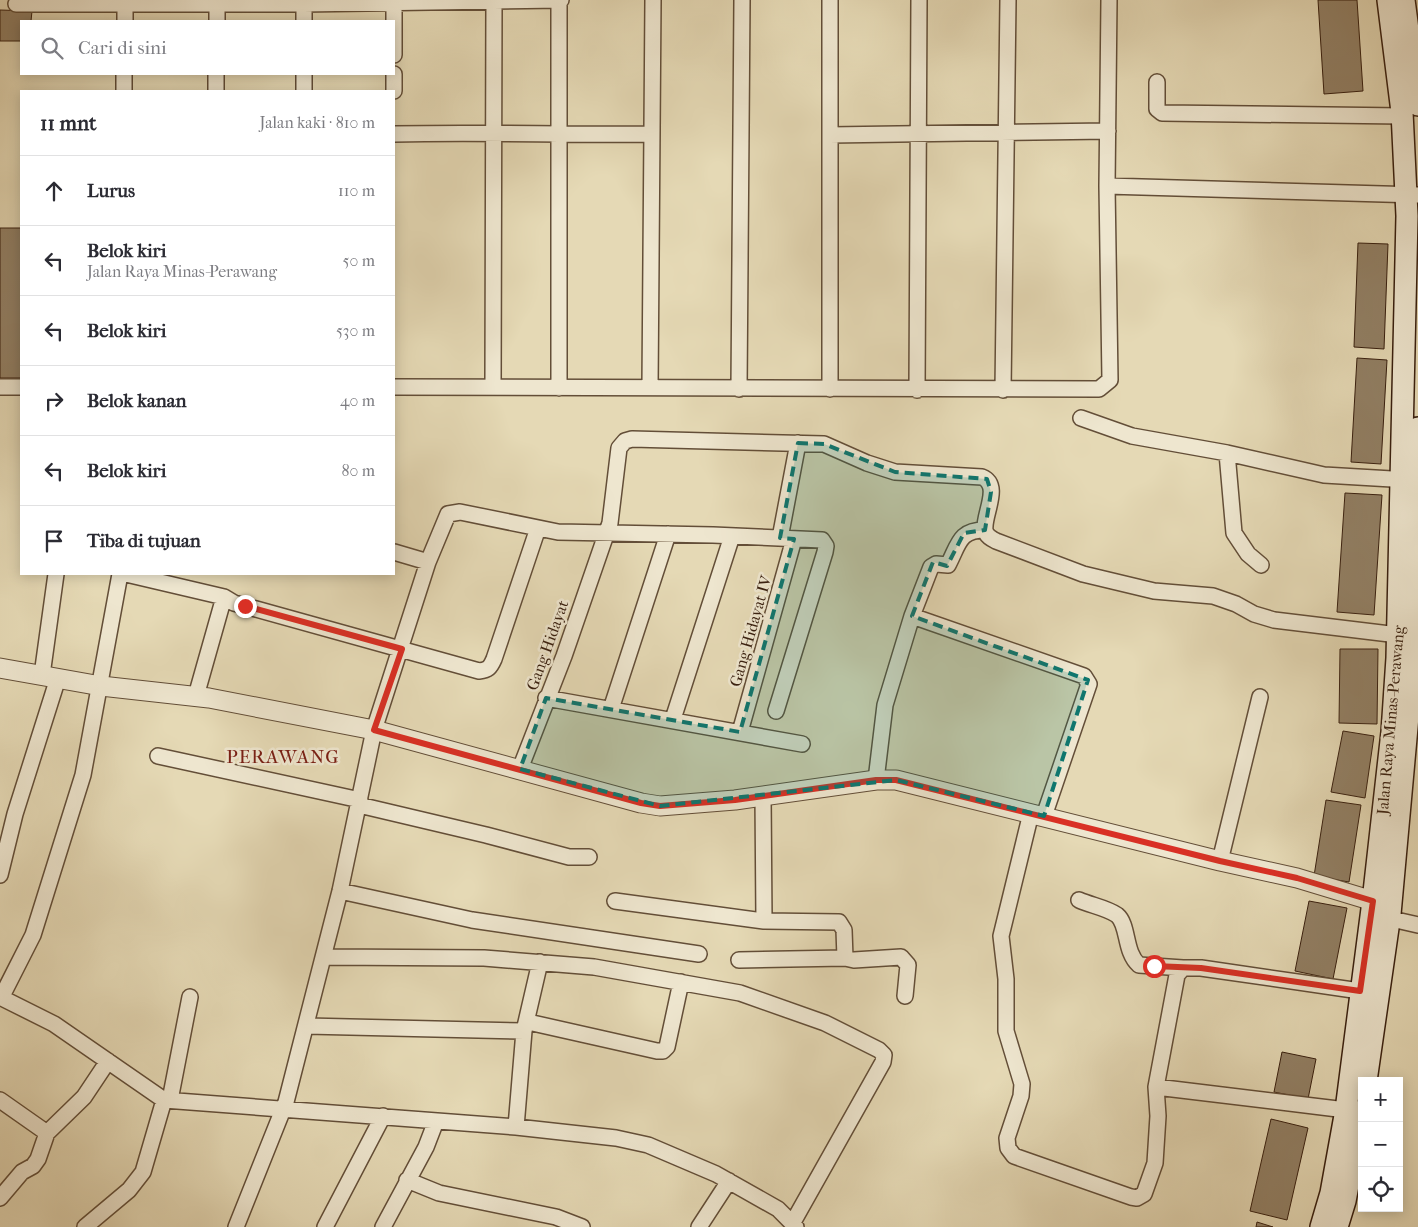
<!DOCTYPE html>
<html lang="id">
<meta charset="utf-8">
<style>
body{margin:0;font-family:"IM FELL French Canon",serif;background:#f7f7f7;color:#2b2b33}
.controls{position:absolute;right:15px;bottom:15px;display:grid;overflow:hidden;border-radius:0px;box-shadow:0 2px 12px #0003}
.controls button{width:45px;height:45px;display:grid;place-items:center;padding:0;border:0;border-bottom:1px solid #e1e1e2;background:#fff;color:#2b2b33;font:25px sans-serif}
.stop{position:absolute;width:15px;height:15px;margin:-11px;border:4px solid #d93025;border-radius:50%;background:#fff}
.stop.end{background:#d93025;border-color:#fff;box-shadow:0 1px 5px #0008}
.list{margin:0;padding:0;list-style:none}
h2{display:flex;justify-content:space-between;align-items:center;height:65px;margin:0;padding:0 20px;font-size:21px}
h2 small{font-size:16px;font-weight:400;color:#7c7c81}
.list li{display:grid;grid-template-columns:32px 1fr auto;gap:15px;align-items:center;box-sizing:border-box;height:70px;padding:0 20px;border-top:1px solid #e1e1e2}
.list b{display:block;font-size:19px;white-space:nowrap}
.list p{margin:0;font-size:16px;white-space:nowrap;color:#7c7c81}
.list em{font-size:16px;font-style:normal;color:#7c7c81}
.icon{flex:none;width:28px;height:28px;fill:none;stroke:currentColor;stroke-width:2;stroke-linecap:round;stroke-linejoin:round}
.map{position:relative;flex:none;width:1418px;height:1227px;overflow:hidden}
.search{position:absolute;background:#fff;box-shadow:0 2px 12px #0003;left:20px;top:20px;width:375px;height:55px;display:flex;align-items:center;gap:12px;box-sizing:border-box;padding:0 18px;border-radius:0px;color:#7c7c81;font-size:19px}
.panel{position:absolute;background:#fff;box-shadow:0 2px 12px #0003;left:20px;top:90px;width:375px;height:485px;border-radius:0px}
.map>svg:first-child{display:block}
</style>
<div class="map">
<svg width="1418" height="1227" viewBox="0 0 1418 1227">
<rect width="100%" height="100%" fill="#e5d9b5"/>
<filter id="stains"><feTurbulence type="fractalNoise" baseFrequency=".004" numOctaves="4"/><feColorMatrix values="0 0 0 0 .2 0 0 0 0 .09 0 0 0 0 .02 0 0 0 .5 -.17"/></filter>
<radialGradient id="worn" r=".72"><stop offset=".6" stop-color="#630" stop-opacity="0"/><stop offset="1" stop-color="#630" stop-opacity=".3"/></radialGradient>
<path fill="#928065" stroke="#381f0f" d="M1318,0H1357L1363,91L1324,94Z
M0,10L32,11L31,21H21V41H0Z
M0,228H21V378H0Z
M1358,243L1388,244L1384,349L1354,347Z
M1357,358L1387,360L1381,464L1351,462Z
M1345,493L1382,495L1374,615L1337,612Z
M1340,649H1378L1377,724L1339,723Z
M1343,731L1374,736L1365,798L1331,792Z
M1326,800L1361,805L1349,882L1314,876Z
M1309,901L1347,908L1333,979L1295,971Z
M1282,1052L1316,1059L1308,1099L1274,1092Z
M1271,1119L1308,1128L1287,1220L1250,1211Z
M1257,1222L1273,1227H1256Z"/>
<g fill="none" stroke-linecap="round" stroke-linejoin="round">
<g stroke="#634e38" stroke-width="18">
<path id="minor" d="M304,0V21
M16,4H304L561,0
M125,21V0
M217,21V0
M394,55V0
M304,74V91
M1157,82V109L1162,113L1402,116
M124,91V74
M216,91V74
M394,91V74
M394,134C480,132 566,135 652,134
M830,135L1108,131
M1107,186L1109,0
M0,387H21
M394,387L1099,389L1110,380L1107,186L1418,195
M493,387L494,0
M559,388V0
M650,388L653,0
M739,389L742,0
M830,389V0
M917,390L919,0
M1003,390L1008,0
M1081,418L1132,436L1227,453L1324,475L1409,480
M1227,453L1234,533L1248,554L1261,565
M780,538L798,443
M394,552L428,562
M126,574L224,597L234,603L256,609L479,671C488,670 490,668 494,659L538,528
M912,616L931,567L936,564L948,565C959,544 959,530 985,530
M42,675L56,574
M196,696L224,597
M546,698L802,744
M611,709L668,534
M673,719L732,536
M740,732L794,539
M158,756L360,800
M520,769L564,656L610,523L619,448L625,441L632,439L824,444L867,463L895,472L982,477C1002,485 983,515 985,530C986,536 992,539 996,541L1083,574L1154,591L1213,596L1236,604L1254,614L1274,620L1398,635
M876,780L885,705L912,616L1084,676L1089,684L1044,816
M763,796L764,921L839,922L844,930L845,958L854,960L901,957L908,965L905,996
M359,805L486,835L569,857H589
M1031,813L1001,936L1006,979V1031L1022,1084L1021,1096L1007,1138L1008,1148L1014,1156L1131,1197L1137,1198L1144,1194L1155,1163L1158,1116L1156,1087L1177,975L1183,968H1201L1360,991
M1220,861L1260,697
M0,875L15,814L58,678
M340,891L472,920L699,954
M1079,900C1090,905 1107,908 1117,915C1129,925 1124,952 1139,965L1183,968
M615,901L764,921
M1384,909L1396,920L1418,925
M325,957L484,958L594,967L740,993L825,1023L879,1050L884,1055L883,1062L792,1224
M739,960L845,958
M0,997L54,1024L164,1100L516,1127L616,1138L648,1145L716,1174L778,1209L796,1227
M1,998L33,935L83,775L120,574
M528,1022L657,1051H663L667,1047L681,982
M307,1026L524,1031
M1156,1087L1346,1110
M0,1100L47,1133L84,1097L108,1061
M170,1100L190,997
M516,1127L524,1031L540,962
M407,1180L439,1193L556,1217L582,1227
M0,1198L22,1172L33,1166L38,1159L47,1133
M85,1227L129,1190L143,1172L164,1100
M236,1227L286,1102L340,891L374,730L428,562L448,514L460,512L558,532L713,535L822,540L826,546L825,552L776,711
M325,1227L383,1116
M383,1227L426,1147L436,1121
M699,1227L729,1181"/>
</g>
<g stroke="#634e38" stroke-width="21">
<path id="tertiary" d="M0,668L101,686L209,698L374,730L641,803L660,806L735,800L876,780H896L1220,861L1297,878L1373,901"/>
</g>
<g stroke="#381f0f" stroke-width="24">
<path id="secondary" d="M1404,0L1418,105
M1366,1081L1390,914L1414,650L1418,428
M1321,1227L1331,1193L1346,1110L1373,901L1392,732L1397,658L1407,216L1402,112L1388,0
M1337,1227L1345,1201L1362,1111"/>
</g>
<use href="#minor" stroke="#eee6cf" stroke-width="15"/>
<use href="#tertiary" stroke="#eee6cf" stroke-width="19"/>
<use href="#secondary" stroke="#eee6cf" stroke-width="21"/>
</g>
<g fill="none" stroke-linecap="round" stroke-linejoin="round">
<path stroke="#d93025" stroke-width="6" d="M245,606L402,649L374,730L641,803L660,806L735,800L876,780H896L1220,861L1297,878L1373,901L1360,991L1201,968L1154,966"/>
</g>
<path fill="#0f766e" fill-opacity="0.2" stroke="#0f766e" stroke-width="4" stroke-dasharray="10 6" stroke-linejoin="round" d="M798,443L824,444L895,472L987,479L991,492L985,530L964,533L947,566L933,562L912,616L1088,680L1044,816L896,780L660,806L520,769L546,698L740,732L794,539L780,538Z"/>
<g text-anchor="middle" stroke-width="5" stroke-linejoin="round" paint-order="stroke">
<g font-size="16" fill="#381f0f" stroke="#eee6cf">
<text transform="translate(750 631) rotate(-74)" y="6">Gang Hidayat IV</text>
<text transform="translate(547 645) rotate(-70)" y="6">Gang Hidayat</text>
<text transform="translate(1390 720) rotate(-85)" y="6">Jalan Raya Minas-Perawang</text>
</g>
<g font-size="19" letter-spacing="1" fill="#7a1f14" stroke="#eee6cf">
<text x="283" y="763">PERAWANG</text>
</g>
</g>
<rect width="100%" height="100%" filter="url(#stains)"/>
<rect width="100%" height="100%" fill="url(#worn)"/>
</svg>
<div class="controls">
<button>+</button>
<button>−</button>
<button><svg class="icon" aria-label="locate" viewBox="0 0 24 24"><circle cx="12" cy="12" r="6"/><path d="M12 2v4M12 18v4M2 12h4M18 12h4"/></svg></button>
</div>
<div class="stop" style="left:1154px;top:966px"></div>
<div class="stop end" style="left:245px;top:606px"></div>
<div class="search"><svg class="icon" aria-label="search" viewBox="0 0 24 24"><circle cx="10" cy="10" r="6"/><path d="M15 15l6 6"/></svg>Cari di sini</div>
<section class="panel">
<h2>11 mnt<small>Jalan kaki · 810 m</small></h2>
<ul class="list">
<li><svg class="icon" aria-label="ahead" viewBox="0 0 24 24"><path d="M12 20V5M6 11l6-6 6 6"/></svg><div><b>Lurus</b></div><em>110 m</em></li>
<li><svg class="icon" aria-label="left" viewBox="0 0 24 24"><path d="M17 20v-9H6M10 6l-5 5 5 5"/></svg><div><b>Belok kiri</b><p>Jalan Raya Minas-Perawang</p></div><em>50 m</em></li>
<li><svg class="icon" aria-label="left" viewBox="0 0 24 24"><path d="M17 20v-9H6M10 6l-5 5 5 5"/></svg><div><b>Belok kiri</b></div><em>530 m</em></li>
<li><svg class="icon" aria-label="right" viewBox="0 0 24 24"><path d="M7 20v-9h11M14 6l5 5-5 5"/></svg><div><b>Belok kanan</b></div><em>40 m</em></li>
<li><svg class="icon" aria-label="left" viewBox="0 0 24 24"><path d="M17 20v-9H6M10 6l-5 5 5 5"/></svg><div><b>Belok kiri</b></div><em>80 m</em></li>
<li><svg class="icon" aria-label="arrive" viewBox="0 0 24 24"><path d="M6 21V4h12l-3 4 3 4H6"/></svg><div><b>Tiba di tujuan</b></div></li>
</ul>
</section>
</div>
